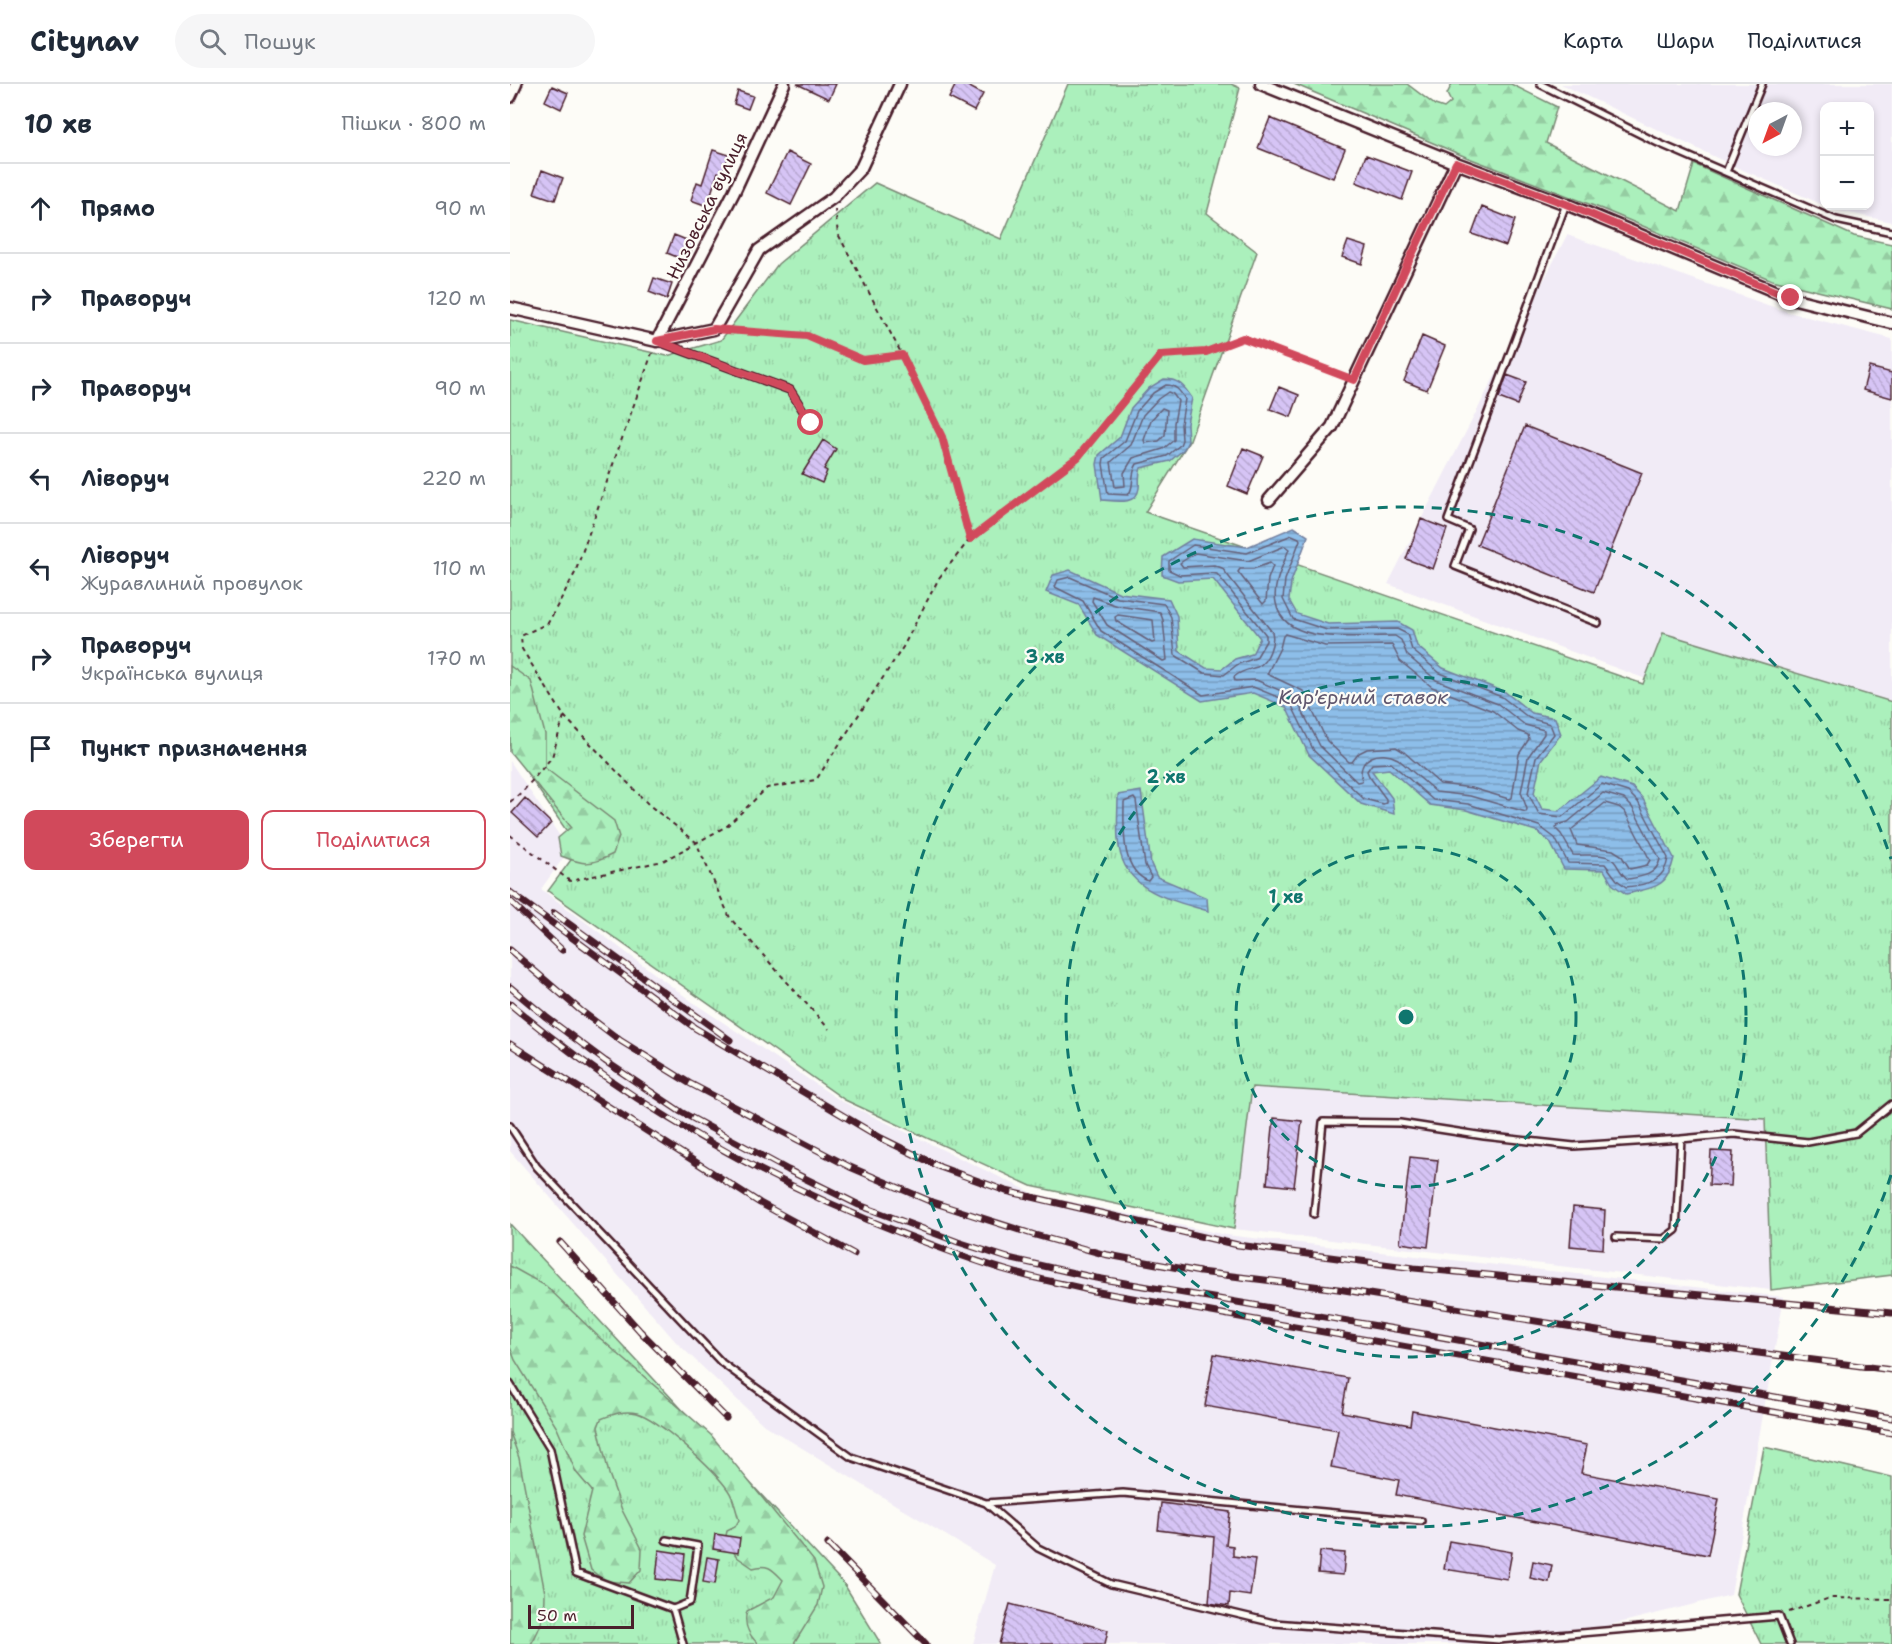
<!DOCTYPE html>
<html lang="uk">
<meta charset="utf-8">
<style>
body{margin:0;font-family:"Shantell Sans",sans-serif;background:#f6f6f7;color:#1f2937}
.controls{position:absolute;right:18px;top:18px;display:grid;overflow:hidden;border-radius:12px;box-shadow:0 3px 9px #0003}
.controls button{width:54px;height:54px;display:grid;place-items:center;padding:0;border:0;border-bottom:2px solid #e0e1e3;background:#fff;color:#1f2937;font:30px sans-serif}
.compass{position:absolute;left:1238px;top:18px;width:54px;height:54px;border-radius:50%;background:#fff;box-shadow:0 3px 9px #0003;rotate:221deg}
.scale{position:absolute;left:18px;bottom:15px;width:106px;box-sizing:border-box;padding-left:6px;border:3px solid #4a1f2b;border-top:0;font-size:16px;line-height:21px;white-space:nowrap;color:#4a1f2b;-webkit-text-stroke:4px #fdfcf7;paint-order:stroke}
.stop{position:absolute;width:18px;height:18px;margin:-14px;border:4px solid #d1495b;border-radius:50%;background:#fff}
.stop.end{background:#d1495b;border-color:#fff;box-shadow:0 2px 6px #0008}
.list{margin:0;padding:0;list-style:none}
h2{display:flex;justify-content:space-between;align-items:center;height:78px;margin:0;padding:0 24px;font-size:26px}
h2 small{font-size:20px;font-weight:400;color:#747a83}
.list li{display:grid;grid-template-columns:39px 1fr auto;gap:18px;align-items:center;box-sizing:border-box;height:90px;padding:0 24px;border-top:2px solid #e0e1e3}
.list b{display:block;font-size:22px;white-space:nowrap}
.list p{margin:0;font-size:20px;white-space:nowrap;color:#747a83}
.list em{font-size:20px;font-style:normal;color:#747a83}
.actions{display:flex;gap:12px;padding:18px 24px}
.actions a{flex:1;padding:14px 0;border:2px solid #d1495b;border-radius:12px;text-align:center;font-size:21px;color:#d1495b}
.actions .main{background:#d1495b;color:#fff}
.icon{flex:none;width:33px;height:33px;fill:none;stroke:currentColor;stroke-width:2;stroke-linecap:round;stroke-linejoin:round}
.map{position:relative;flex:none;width:1382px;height:1560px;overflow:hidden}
header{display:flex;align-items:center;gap:36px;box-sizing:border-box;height:84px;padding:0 30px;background:#fff;border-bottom:2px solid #e0e1e3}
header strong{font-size:28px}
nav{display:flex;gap:33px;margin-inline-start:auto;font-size:21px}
.search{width:420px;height:54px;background:#f6f6f7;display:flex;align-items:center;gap:15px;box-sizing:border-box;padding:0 21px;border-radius:33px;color:#747a83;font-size:22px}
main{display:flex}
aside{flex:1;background:#fff}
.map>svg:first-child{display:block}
</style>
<header>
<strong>Citynav</strong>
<div class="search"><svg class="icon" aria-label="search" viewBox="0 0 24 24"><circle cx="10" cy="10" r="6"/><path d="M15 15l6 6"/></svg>Пошук</div>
<nav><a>Карта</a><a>Шари</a><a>Поділитися</a></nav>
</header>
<main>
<aside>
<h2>10 хв<small>Пішки · 800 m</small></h2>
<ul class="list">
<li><svg class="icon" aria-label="ahead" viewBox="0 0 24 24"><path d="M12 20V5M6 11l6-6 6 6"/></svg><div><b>Прямо</b></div><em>90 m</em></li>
<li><svg class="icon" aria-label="right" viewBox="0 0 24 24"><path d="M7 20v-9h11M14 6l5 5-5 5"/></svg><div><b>Праворуч</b></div><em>120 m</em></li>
<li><svg class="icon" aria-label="right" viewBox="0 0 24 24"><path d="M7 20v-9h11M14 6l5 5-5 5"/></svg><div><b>Праворуч</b></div><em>90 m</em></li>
<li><svg class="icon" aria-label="left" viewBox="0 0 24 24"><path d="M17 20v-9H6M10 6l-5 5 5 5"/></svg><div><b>Ліворуч</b></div><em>220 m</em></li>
<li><svg class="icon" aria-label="left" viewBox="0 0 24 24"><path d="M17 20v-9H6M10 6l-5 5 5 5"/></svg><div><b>Ліворуч</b><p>Журавлиний провулок</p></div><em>110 m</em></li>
<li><svg class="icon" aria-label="right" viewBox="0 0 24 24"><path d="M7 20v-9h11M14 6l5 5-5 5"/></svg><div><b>Праворуч</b><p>Українська вулиця</p></div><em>170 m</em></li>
<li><svg class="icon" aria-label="arrive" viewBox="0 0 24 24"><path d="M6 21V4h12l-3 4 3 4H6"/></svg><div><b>Пункт призначення</b></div></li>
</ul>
<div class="actions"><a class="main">Зберегти</a><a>Поділитися</a></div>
</aside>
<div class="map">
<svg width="1382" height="1560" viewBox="0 0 1382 1560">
<defs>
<pattern id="grass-tufts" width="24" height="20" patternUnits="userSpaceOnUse" patternTransform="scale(1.5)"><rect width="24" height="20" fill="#abf0bc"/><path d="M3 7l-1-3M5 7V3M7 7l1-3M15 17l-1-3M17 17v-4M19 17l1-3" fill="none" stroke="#95cda2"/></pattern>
<pattern id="forest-firs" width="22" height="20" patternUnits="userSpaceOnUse" patternTransform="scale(1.5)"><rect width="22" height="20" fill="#abf0bc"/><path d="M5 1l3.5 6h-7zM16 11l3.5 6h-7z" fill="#95cda2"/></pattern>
<pattern id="water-rules" width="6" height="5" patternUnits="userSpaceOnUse" patternTransform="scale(1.5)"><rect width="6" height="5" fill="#8dbee9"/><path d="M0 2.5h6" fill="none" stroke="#759abd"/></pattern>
<pattern id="building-back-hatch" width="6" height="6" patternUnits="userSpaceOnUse" patternTransform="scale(1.5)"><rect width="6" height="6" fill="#d6c4f5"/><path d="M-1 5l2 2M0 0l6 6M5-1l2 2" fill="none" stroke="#b9a8d2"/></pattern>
</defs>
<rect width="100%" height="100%" fill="#fdfcf7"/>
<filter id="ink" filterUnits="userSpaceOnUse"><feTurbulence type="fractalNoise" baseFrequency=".0167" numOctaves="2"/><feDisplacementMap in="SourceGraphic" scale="12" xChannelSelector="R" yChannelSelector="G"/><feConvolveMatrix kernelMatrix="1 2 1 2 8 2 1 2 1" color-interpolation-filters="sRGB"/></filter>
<g filter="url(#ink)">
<path fill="#f1ebf6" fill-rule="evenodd" d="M1051,0H1382V138L1325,126L1226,83ZM1314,22H1360V122H1314ZM1247,27H1283V63H1247Z
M1057,151L1278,228L1382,255V618L1153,550L1136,595L878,500Z
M0,677L59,766L31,805L184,919L331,1017L525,1110L716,1151L1274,1213L1221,1511L1024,1560H463L485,1481L254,1341L166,1258L0,1067Z
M742,1003L1255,1035L1261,1206L724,1145Z"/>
<path fill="url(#grass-tufts)" stroke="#7a8874" stroke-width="1.5" d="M558,0H721L730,4L697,129L747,168L680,356L635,428L1133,600L1153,549L1382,618V1191L1261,1206L1255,1035L742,1003L724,1145L521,1102L335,1016L38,807L69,765L0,664V236L157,272L211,256L268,180L365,99L491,155Z
M0,1140L334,1500L371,1560H0Z
M1254,1363L1382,1393V1560H1251L1226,1510Z"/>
<path fill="url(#forest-firs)" stroke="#7a8874" stroke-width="1.5" d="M784,0H897L925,21L934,24L941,18L937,10L942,0H1001L1047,23L1036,59L1170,127L1184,80L1344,152L1382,160V225L1262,196L1092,125L956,73Z
M0,582L21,597L35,650V684L104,737L109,753L103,770C80,782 74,781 51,772L48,754L61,743L0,668Z
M0,1182L36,1202L91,1255L201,1351L304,1477L312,1503L308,1521L284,1560H248C238,1550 233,1540 237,1527L264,1513L273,1496C263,1486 258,1479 243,1484L227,1473L215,1456L217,1447L225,1443L229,1436C226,1427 224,1414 218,1406C205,1387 149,1335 127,1329C114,1326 103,1330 91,1335L88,1343L99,1390L112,1426L132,1465L131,1486L119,1499L95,1497L81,1486L71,1452L82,1407L66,1388L47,1344L5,1276L0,1263Z
M0,1348L9,1374L35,1509C35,1530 32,1542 21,1560H0Z"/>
<path fill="url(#water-rules)" stroke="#727e9d" stroke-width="1.5" d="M654,295C669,295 674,302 682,314L677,340L678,357L674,365L660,377L631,384C628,392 630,396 629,404C627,422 605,417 592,416L587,380L589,371L610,353L621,324L639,304Z
M784,443L798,452L781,498L779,516L787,530L818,540L888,538L902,546L907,562L933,584L995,608L1022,629L1045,634L1051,650L1031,676L1024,709L1032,725L1049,727L1091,693L1122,703L1133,715L1164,774C1157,805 1144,803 1116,810L1102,800L1094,786L1054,785L1040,758L1026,747L956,726L920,721L879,685L862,687L882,714L884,730L851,720L799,671L776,623L743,609L692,617L587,551L569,521L536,508L543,491L560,486L610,509L659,515L667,532L669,567L696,584L712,585L725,575L742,570L750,554L703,495L668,497L652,491L653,473L682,455L737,463Z
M631,707L641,780L647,793L697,814L698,827C662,816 616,808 609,763C606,747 608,728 608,711Z"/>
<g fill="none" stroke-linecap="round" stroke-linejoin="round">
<path stroke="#655f77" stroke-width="1.5" d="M656,301C666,301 670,307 675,315L671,340L672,356L670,361L657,372L627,380C619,393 626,402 618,411L598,410L593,380L594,374L615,357L627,327L643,309Z
M658,308L663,310L668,317L664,339V356L653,365L623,374L614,389L615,402L605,403L601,378L621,361L633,331L648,315Z
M652,324L657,326L655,351L649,357L635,359L634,356L641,336Z
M782,451L789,454L790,456L775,496L773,515L783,535L817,546L887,545L897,550L902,566L930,589L992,613L1019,634L1040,640L1044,650L1026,673L1018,709L1029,730L1052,733L1092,700L1118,708L1128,718L1158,774C1155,797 1137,801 1116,803L1107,796L1095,780L1058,779L1045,754L1029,742L958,720L923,716L881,679L862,680L857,687L859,692L876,715V719L873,720L854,715L804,667L780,618L743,603L693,611L591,547L573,517L545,503L548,496L560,493L608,514L654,520L661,533L665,571L694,589L714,591L728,580L746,574L756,557V551L707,490L702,489L670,491L659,486V477L683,461L737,469Z
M775,462L779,465C773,482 762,501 766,519C774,564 853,551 885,552L891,556L897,571L926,596L988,620L1015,641L1034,646V650L1018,673L1011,708L1017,725L1016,728L960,712L926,708L888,675C870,665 846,673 852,697L847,698L810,662L785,613L746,596L725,597L724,593C732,586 738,586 747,583C758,578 765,559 762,548L712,484L704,481L673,483L670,479L685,469L738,477Z
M760,479L763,482L758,495L756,517L753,520L728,488L730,485H743Z
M583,513L608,522L650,528L653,536L657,576L653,577L597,541L582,517Z
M608,531L643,536L645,558L642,559L606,537L605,533Z
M775,550L815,562L882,561L890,577L922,603L983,627L1008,647L1018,651L1019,655L1009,670L1002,714L999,715L962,704L930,700L894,668L886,663L857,665L849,669L842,678H839L817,657L793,607L757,590L770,564L773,552Z
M1093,709L1114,715L1122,723L1150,775C1147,791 1132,793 1118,795C1110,790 1109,782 1103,776C1094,768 1074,772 1063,771L1051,750L1046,745L1047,741L1058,738Z
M624,714L626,717L635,781L641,793L638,797C610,785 614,744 614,718Z
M1095,719L1109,723L1115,728L1140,776L1137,781L1120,785L1111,771L1103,766L1067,761L1061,746Z"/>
</g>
<path fill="url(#building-back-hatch)" stroke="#4a1f2b" stroke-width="1.5" d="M287,0H326L319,15Z
M446,0H454L473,10L464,27L439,14Z
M42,2L58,9L51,25L35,17Z
M228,7L243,12L238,25L224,20Z
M760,34L835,65L823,94L748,64Z
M203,66L219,71L212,90L208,88L197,122L181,116L187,98L192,100Z
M277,68L301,80L281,121L257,109Z
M856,71L902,88L892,116L846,98Z
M32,86L53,94L45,116L24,109Z
M972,123L1005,136L996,162L962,150Z
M164,151L184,159L177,177L157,169Z
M838,157L857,163L852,180L832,173Z
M144,194L162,200L157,215L139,208Z
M912,252L935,262L917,306L894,297Z
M1359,283L1382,289V314L1353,306Z
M997,291L1016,298L1007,321L989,314Z
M769,303L789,311L781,333L760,325Z
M1015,342L1132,389L1084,508L967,461Z
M313,356L326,365L314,385L317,387L312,399L292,390Z
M733,364L753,372L737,410L718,402Z
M911,435L937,445L923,485L896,475Z
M15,714L41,739L28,753L2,729Z
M764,1034L792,1037L784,1103L757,1100Z
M1201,1067L1223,1068L1221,1102L1199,1101Z
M900,1073L928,1076L918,1163L890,1159Z
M1063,1123L1095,1126L1093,1165L1060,1162Z
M704,1270L838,1294L832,1328L900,1341L902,1327L1077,1361L1071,1389L1209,1415L1198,1471L886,1411L889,1396L821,1383L828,1346L695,1322Z
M651,1419L720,1428L716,1461L723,1462V1472L745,1475L740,1512L720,1509L719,1522L699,1519L704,1453L648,1446Z
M205,1450L230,1454L228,1469L203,1465Z
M939,1457L1002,1468L997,1495L934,1485Z
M149,1466L175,1470L172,1498L146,1495Z
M810,1467L835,1469L833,1491L808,1489Z
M197,1473L209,1475L205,1500L193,1498Z
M1023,1477L1042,1481L1039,1498L1020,1494Z
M500,1520L598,1546L595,1560H489Z"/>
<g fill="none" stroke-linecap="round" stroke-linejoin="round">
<g stroke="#4a1f2b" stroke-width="10">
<path id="lane" d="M1030,0L1148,59L1326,136L1382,148
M1216,88L1252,0
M1056,120L938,436L959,445L945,482L1088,539
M152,259L280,306L301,339
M0,1042L27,1083L212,1279L341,1373L476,1419L528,1464L601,1500L764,1539L989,1556L1269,1532L1280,1560
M804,1130L813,1038L890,1039L974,1052L1064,1062L1171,1055
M1106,1153L1154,1155L1166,1146L1171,1055L1224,1050L1298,1058L1346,1049L1382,1020
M0,1300L40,1365L66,1489L163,1525L173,1560
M476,1419L613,1409L911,1437
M156,1456L188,1462L180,1518L163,1525"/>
</g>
<g stroke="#4a1f2b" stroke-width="15">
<path id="street" d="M751,0L946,79L1056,120L1281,214L1382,239
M0,13L6,0
M0,224L147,257L204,245L249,166L324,113L351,84L390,0
M147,257L224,108L274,0
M759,416L822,343L946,79"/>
</g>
<path stroke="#4a1f2b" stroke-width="2" stroke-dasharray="4.5 4.5" stroke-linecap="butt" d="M218,246L297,252L353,277L392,271
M460,455L569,373L651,271L696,268L733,254L833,292
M54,632L139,721L186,758L220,834L319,945
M0,718L14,706L42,673L54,632L12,565L11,552L38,539L65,489L142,269
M0,751L60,797L153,777L217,742L257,704L306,696L393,563L429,494L460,455L432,353L406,297L328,150L325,126
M1279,1528L1320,1514L1382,1515"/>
<use href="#lane" stroke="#fdfcf7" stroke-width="5"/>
<use href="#street" stroke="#fdfcf7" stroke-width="10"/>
<g stroke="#4a1f2b" stroke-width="7">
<path id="rail" d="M0,808L185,944L371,1054L430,1083L496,1107L728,1161L904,1184L1382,1229
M0,817L52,866
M44,829L220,956
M0,866L70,926L111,957L179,999L340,1083L422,1118L525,1151L593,1170L690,1188L828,1205L1131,1254L1382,1286
M0,903L36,933L95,977L171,1028L278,1086L349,1121L448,1158L498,1174L586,1194L920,1251L1382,1334
M0,920C117,1018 253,1096 396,1151C430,1164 464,1177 499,1187C527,1195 555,1200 583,1207L1382,1349
M0,960L250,1119L344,1170
M50,1158L130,1247L216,1334
M318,1460L416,1560"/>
</g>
<use href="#rail" stroke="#fdfcf7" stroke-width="4.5" stroke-dasharray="14" stroke-linecap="butt"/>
</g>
</g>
<g fill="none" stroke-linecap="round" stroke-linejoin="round" filter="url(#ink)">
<path stroke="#d1495b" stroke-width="8" d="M301,339L280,306L147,257L204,245L297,252L353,276L392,271L432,353L460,455L568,373L651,271L696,268L733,254L844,296L896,183L946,79L1056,120L1281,214"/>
</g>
<g fill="none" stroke="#0f766e" stroke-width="3" stroke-dasharray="10 8">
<circle cx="896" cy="933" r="170"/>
<circle cx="896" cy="933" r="340"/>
<path d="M1381 1091A510 510 0 1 1 1381 775"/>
</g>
<g text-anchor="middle" stroke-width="4.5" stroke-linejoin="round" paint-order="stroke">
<g font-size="18" fill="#4a1f2b" stroke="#fdfcf7">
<text transform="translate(197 122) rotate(-64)" y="6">Низовська вулиця</text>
</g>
<g font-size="20" font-style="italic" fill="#61576e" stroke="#fdfcf7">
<text x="853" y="620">Кар'єрний ставок</text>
</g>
</g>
<circle cx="896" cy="933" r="9" fill="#0f766e" stroke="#fdfcf7" stroke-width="3"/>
<g font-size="18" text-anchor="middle" font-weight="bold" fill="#0f766e" stroke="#fdfcf7" stroke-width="4.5" stroke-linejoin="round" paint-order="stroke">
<text x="535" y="579">3 хв</text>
<text x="656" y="699">2 хв</text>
<text x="776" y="819">1 хв</text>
</g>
</svg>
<div class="controls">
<button>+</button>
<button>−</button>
</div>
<svg class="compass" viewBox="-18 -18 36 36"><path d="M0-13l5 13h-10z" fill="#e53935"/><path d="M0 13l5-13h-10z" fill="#747a83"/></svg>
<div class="scale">50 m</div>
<div class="stop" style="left:301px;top:339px"></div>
<div class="stop end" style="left:1281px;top:214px"></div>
</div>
</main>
